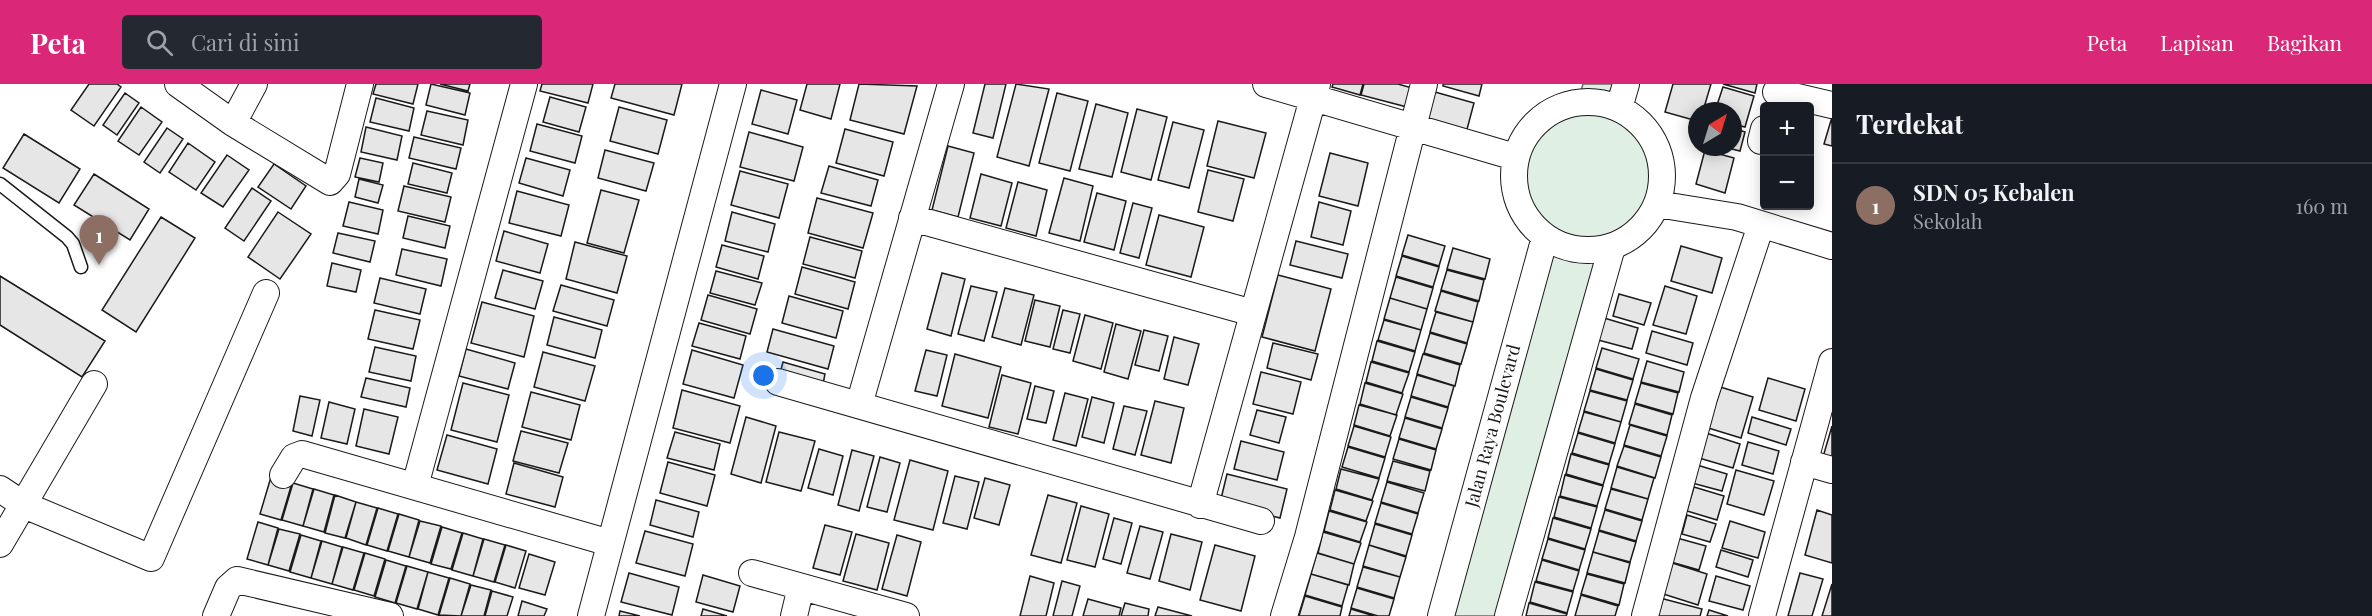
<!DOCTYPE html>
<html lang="id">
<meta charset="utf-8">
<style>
body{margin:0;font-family:"Playfair Display",serif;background:#242831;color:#f1f3f6}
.controls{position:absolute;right:18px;top:18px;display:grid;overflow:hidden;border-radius:6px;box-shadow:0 3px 15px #0003}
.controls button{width:54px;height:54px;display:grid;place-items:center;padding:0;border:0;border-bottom:2px solid #363941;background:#171b24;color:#f1f3f6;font:30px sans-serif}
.compass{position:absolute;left:1688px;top:18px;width:54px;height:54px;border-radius:50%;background:#171b24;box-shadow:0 3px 15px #0003;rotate:38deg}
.you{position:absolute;left:764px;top:292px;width:21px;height:21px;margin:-15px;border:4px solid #fff;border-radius:50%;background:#1a73e8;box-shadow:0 0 0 9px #1a73e833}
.badge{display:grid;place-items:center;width:39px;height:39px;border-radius:50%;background:#db2777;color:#fff;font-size:20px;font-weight:700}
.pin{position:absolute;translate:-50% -50px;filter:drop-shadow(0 2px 3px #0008)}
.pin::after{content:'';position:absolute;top:32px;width:21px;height:18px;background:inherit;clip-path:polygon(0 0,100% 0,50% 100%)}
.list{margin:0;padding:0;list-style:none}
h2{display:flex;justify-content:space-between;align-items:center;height:78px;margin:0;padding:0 24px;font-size:26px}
h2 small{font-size:20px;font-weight:400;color:#9ea1a6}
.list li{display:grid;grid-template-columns:39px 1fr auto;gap:18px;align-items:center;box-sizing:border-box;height:84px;padding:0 24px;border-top:2px solid #363941}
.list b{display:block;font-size:22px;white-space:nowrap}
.list p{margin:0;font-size:20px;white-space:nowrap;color:#9ea1a6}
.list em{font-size:20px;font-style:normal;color:#9ea1a6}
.icon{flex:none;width:33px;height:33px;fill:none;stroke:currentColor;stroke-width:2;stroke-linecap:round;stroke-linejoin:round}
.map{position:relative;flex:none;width:1832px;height:532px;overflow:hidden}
header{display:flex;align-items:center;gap:36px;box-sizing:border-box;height:84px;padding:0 30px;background:#db2777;color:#fff}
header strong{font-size:28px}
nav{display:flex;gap:33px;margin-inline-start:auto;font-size:21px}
.search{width:420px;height:54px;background:#242831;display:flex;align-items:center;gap:15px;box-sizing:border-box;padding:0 21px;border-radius:6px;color:#9ea1a6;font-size:22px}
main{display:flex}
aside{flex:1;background:#171b24}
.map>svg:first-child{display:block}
</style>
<header>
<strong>Peta</strong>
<div class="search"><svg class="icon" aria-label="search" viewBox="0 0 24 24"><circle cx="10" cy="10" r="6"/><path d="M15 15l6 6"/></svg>Cari di sini</div>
<nav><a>Peta</a><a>Lapisan</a><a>Bagikan</a></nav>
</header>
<main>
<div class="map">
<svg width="1832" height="532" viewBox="0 0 1832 532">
<rect width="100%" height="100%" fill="#fff"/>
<path fill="#e0efe3" stroke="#6a6a6a" stroke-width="1.5" d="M1583,0H1626L1619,24L1648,47L1662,83L1657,120L1640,146L1612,163L1508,532H1441L1545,153L1524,131L1514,103L1515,73L1538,36L1578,17Z"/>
<path fill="#e6e6e6" stroke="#1a1a1a" stroke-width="1.5" d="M89,0H117L121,3L94,42L71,26Z
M376,0H418L413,20L373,10Z
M431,0L470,9L465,31L426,21Z
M440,0H470L468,7Z
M542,0H593L588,19L540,7Z
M615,0H682L674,31L611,14Z
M807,0H840L831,35L800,26Z
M859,0L917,2L904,50L850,36Z
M985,0H1006L993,54L973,49Z
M1016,0L1049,5L1029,82L997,73Z
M1333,0H1363L1360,11L1332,3Z
M1364,0H1398L1412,4L1407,23L1361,11Z
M1443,0H1482L1479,12L1443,2Z
M1673,0H1711L1703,27H1697V37L1665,28Z
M1723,0H1757L1755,9Z
M1723,3L1754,12L1745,43L1733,40V27H1715Z
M761,6L797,16L788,50L752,40Z
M1435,8L1474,19L1466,49L1426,38Z
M125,9L139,19L117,51L103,41Z
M1057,9L1088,17L1070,87L1039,79Z
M550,13L586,23L579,48L543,38Z
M376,14L414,24L409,47L370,38Z
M1096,20L1128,29L1112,93L1079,85Z
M141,23L162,38L139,71L118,57Z
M619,23L667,36L658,70L610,57Z
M1137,25L1167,33L1151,96L1121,88Z
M427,27L468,36L463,61L421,51Z
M1832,33V62L1824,60Z
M1218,37L1266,49L1254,94L1207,82Z
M1173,38L1204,46L1189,104L1158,96Z
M537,40L582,52L575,79L530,67Z
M366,43L402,52L397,76L361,68Z
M167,44L183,55L160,89L144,78Z
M1733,44L1745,48L1740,67L1724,63H1733Z
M845,45L893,58L884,92L836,79Z
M749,48L803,63L794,97L740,83Z
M24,50L80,85L59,119L3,84Z
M414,53L461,64L456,85L409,74Z
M188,59L215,78L196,106L169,88Z
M948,62L974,69L958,133L932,126Z
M605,66L654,79L646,107L598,94Z
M1705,66L1734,74L1725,109L1696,100Z
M1330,69L1368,79L1358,122L1319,112Z
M227,71L249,86L223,123L201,109Z
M360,74L383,79L379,98L355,93Z
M526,74L570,86L563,112L519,99Z
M413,79L452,89L447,109L408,100Z
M274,80L306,102L291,125L258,103Z
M829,82L878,96L871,122L821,109Z
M1208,86L1244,95L1233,137L1198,128Z
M740,87L788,100L779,134L731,121Z
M94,90L149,125L130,156L74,121Z
M981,90L1012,99L1001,142L970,134Z
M1064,94L1093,102L1080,157L1049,149Z
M359,95L383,101L378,119L355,113Z
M1018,98L1047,106L1036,152L1006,144Z
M404,102L451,113L445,138L398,127Z
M252,104L271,117L244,157L225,144Z
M601,106L639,116L624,169L587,159Z
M517,107L569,121L561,152L509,139Z
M1097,109L1126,117L1114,166L1084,158Z
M817,114L873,129L863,164L808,149Z
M349,118L383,126L378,150L343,142Z
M1319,118L1351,127L1343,161L1311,153Z
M1133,119L1152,124L1139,174L1120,169Z
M278,128L311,150L280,195L248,173Z
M732,128L775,140L768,168L725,157Z
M1159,131L1204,143L1191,193L1146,181Z
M408,132L450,142L445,164L403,154Z
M161,133L195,154L136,248L102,226Z
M504,147L548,160L540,189L496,177Z
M338,149L375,157L370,178L333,169Z
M1408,151L1445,162L1439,182L1402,171Z
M810,153L862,167L855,194L803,180Z
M1296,157L1348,170L1342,194L1290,181Z
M575,158L627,172L617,209L566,195Z
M722,161L764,172L758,195L716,183Z
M1681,162L1722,174L1712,209L1671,197Z
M1453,164L1490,175L1485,195L1447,185Z
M402,165L447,175L441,202L396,191Z
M1402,172L1439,183L1433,203L1396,192Z
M332,179L361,186L356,208L327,202Z
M802,183L855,198L848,225L795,210Z
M503,186L543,197L535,225L495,214Z
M1447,186L1484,196L1479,217L1441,206Z
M716,187L762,199L755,221L710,209Z
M942,189L965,195L951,252L927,245Z
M1278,191L1331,205L1315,267L1262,253Z
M0,192L105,257L82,293L0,241Z
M1396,193L1433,204L1427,225L1390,214Z
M380,194L426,205L420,230L374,219Z
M561,201L614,216L607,242L553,227Z
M971,202L997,208L984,257L958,250Z
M1665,202L1697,212L1686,250L1653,241Z
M1005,204L1034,211L1021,261L992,253Z
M1441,207L1478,218L1473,238L1435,227Z
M1619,210L1651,219L1644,241L1613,232Z
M708,211L757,225L750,250L701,236Z
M789,212L843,227L836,254L782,239Z
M1390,214L1427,225L1421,246L1384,235Z
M1035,216L1060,222L1050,263L1025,257Z
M482,218L534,232L524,273L471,259Z
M375,226L420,236L413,265L368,255Z
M1063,226L1080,230L1070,269L1053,265Z
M1436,228L1473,238L1467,259L1430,248Z
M1085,231L1113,239L1101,285L1073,277Z
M554,233L602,246L595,274L547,261Z
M1604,234L1638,244L1632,265L1598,256Z
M1384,236L1421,246L1415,267L1378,256Z
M699,239L746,252L740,275L692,262Z
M1116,240L1141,247L1128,295L1104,288Z
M773,245L834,262L828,285L767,268Z
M1144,246L1168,252L1159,287L1135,281Z
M1652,247L1693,259L1687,281L1646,269Z
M1430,249L1467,260L1461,280L1424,269Z
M1174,253L1199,260L1188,301L1164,295Z
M1377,257L1415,268L1409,288L1372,277Z
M1273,259L1318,270L1311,296L1267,284Z
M375,263L416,272L411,297L369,288Z
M1602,264L1639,275L1633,295L1596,284Z
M466,265L515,279L508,305L459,292Z
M692,266L743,281L734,314L683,300Z
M926,266L947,271L937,312L915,307Z
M543,268L595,282L585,317L534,303Z
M955,270L1001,283L988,334L942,322Z
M1423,270L1460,281L1455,302L1417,290Z
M1647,277L1684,288L1679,308L1641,298Z
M783,278L825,290L822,305L779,293Z
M1371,278L1409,289L1402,309L1366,298Z
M1596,285L1633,296L1627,316L1590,306Z
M1261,288L1301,298L1293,330L1253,320Z
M1002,291L1031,299L1018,350L989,343Z
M1417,291L1454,302L1448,323L1411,312Z
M366,294L410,304L406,323L361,313Z
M1768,294L1805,305L1796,337L1759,326Z
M463,299L509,311L497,358L451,346Z
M1365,299L1403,310L1396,331L1360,320Z
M1641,299L1678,309L1673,330L1635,319Z
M1035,302L1054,307L1046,339L1027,335Z
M1717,302L1753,313L1741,354L1705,343Z
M682,306L740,322L730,359L673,344Z
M1590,307L1627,317L1621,338L1584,327Z
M531,308L580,321L571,356L522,343Z
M1065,309L1088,315L1076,362L1053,356Z
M300,312L320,316L312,352L293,347Z
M1092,313L1114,319L1104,359L1082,353Z
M1411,313L1448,324L1442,344L1405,333Z
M1155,317L1184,324L1171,379L1141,371Z
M329,318L355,325L347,360L321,354Z
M1635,320L1672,331L1667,351L1629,340Z
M1359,321L1397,331L1390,352L1354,341Z
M1124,322L1147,327L1135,371L1113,365Z
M364,325L398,333L389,370L356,362Z
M1257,326L1286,333L1279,359L1250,351Z
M1584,328L1621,338L1615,359L1578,348Z
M746,333L776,342L761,399L731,390Z
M1752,333L1791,345L1786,361L1748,349Z
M1405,334L1442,345L1436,365L1399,354Z
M1630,341L1667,352L1661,372L1624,361Z
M1354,342L1391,353L1385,373L1348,362Z
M1832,342V376L1823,373Z
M521,347L568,359L559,389L513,377Z
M675,348L720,360L714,386L667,374Z
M779,348L815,357L801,407L766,398Z
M1578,349L1615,360L1609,380L1572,369Z
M1706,349L1740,360L1733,384L1699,374Z
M447,351L497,365L488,400L437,386Z
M1399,355L1436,366L1431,386L1393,375Z
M1241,357L1284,368L1277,396L1234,385Z
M1748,358L1779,367L1773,390L1742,381Z
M1624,362L1661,373L1655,394L1617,382Z
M1348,363L1385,374L1379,394L1342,383Z
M819,365L843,372L833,411L808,404Z
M852,366L874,372L859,427L838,421Z
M1571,370L1609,381L1603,401L1566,390Z
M880,373L900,379L887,428L867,423Z
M910,376L948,387L933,446L894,436Z
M1393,377L1430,387L1425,407L1387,397Z
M668,378L715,391L707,422L660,409Z
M514,379L563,393L555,423L506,410Z
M1697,381L1727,390L1722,407L1692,399Z
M1617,383L1654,394L1648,415L1611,404Z
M1341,385L1379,395L1372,416L1336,405Z
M1736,386L1774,397L1764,431L1727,420Z
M1227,390L1287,405L1280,434L1220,419Z
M1565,391L1603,402L1597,422L1560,412Z
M955,392L979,398L967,445L943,439Z
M271,393L292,399L281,436L260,430Z
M985,394L1010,401L999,441L974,434Z
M1387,398L1424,409L1418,429L1381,418Z
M293,399L313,405L303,442L282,436Z
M1694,403L1724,412L1717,436L1687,427Z
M314,405L334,411L324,448L303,442Z
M1611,405L1648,415L1642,436L1605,425Z
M1335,406L1373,417L1366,437L1330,426Z
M335,411L356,418L345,454L325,449Z
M1048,411L1077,419L1061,479L1031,471Z
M1559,413L1597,423L1591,444L1554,433Z
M656,416L699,428L693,453L650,441Z
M356,418L377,424L366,461L346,454Z
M1381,419L1418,430L1412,450L1375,439Z
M1081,422L1109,430L1095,483L1067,476Z
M378,424L398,430L387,467L367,461Z
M1605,426L1642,437L1636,457L1599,446Z
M1817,426L1832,431V479L1805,471Z
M1329,427L1367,438L1360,458L1324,447Z
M399,430L419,436L409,473L388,467Z
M1687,431L1716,440L1710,458L1682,450Z
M1114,434L1132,439L1121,480L1103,475Z
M1553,434L1591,445L1585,465L1548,454Z
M420,437L441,442L430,479L409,473Z
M1730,437L1765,448L1758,474L1722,464Z
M258,438L278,444L268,481L247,475Z
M1375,440L1412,451L1406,472L1369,461Z
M825,441L852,448L840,491L813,484Z
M1140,442L1163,448L1150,495L1127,489Z
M442,443L462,449L451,485L431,480Z
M279,445L300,450L289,487L268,481Z
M645,447L693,460L685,492L636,479Z
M1599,447L1636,458L1630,478L1593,468Z
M1323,448L1361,459L1354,480L1318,469Z
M463,449L483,455L473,492L452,486Z
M856,450L889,459L877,506L843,497Z
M1171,450L1202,458L1190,506L1159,497Z
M301,451L321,457L311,494L290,488Z
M897,451L921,458L907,512L882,505Z
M1677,454L1706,462L1699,486L1671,478Z
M484,455L505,461L494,498L473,492Z
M1548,455L1585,466L1579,486L1542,475Z
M322,457L342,463L332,500L311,494Z
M506,461L526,467L515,504L495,498Z
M1215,461L1255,472L1241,527L1200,516Z
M1369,461L1406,473L1400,493L1363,482Z
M343,463L364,469L353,506L332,500Z
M1721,466L1753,476L1748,493L1716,483Z
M1593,468L1630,479L1625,499L1587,489Z
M365,469L385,475L374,512L354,506Z
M1317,469L1354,480L1349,501L1311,490Z
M529,470L555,478L545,511L519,504Z
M386,476L406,482L395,519L375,513Z
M1542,476L1579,487L1573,507L1536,497Z
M1666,477L1707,490L1698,521L1657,508Z
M407,482L428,488L417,525L396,519Z
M1363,483L1400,493L1394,514L1357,503Z
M428,488L449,494L438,531L418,525Z
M629,489L679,503L672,531L621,518Z
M1800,489L1823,495L1812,532H1788Z
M1311,490L1348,501L1342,522L1305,511Z
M1587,490L1624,500L1619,521L1581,510Z
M703,491L740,502L733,528L696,518Z
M1030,492L1054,499L1046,532H1020Z
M1716,492L1750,502L1743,526L1709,517Z
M450,494L470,500L461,532L439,531Z
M1062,497L1080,502L1072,532H1053Z
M1535,498L1573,508L1567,529L1530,518Z
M1832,500V532H1822Z
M471,501L491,506L484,532H461Z
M1357,504L1394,515L1389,532H1378L1351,524Z
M492,507L513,513L507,532H485Z
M1581,511L1618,522L1615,532H1575Z
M1305,512L1342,523L1340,532H1299Z
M1660,514L1702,525L1700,532H1655Z
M1088,515L1121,524L1119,532H1083Z
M522,517L547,525L544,532H518Z
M1125,519L1149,525L1148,532H1121Z
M1529,519L1567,530L1566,532H1526Z
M1158,523L1192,532H1155Z
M703,525L727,532H701Z
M1351,525L1374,532H1349Z
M1709,526L1728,532H1707Z
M620,527L640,532H619Z"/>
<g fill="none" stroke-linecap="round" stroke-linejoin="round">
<g stroke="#1a1a1a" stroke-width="15">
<path id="lane" d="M0,100L67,153L73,160L81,183"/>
</g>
<g stroke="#1a1a1a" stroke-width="28">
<path id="street" d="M178,0L233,39L330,98L337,90L360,0
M1266,0L1515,73
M1776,8L1832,21
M1514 92a74 74 0 1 1 148 0a74 74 0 1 1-148 0Z
M1619,24L1626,0
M233,39L254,0
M1761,57L1764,45
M1657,120L1737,133L1832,162
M912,134L1253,229
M778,298L1261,437
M859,321L951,0
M1804,378L1832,386
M283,391L294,373L302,370L610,459
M415,402L524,0
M0,405L24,421L151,474L266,209
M1200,421L1317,0
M0,460L94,300
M752,489L906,532
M216,532L228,504L237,496L390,532
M591,532L733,0
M794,532L801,503
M1284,532L1308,453L1424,0
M1441,532L1545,153
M1508,532L1612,163
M1645,532L1704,314L1761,141
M1762,532L1832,278"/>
</g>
<use href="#lane" stroke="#fff" stroke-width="12"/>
<use href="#street" stroke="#fff" stroke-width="26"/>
</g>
<g text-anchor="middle" stroke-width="4.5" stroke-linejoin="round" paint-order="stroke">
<g font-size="18" fill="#1a1a1a" stroke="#fff">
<text transform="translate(1493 342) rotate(-75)" y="6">Jalan Raya Boulevard</text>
</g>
</g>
</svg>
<div class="controls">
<button>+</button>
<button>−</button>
</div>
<svg class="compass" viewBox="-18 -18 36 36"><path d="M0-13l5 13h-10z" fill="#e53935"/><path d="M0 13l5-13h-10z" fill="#9ea1a6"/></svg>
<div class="you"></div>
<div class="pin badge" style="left:99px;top:181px;background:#8d6e63">1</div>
</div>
<aside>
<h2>Terdekat<small></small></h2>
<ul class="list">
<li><span class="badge" style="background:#8d6e63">1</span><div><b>SDN 05 Kebalen</b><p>Sekolah</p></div><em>160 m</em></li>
</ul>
</aside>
</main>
